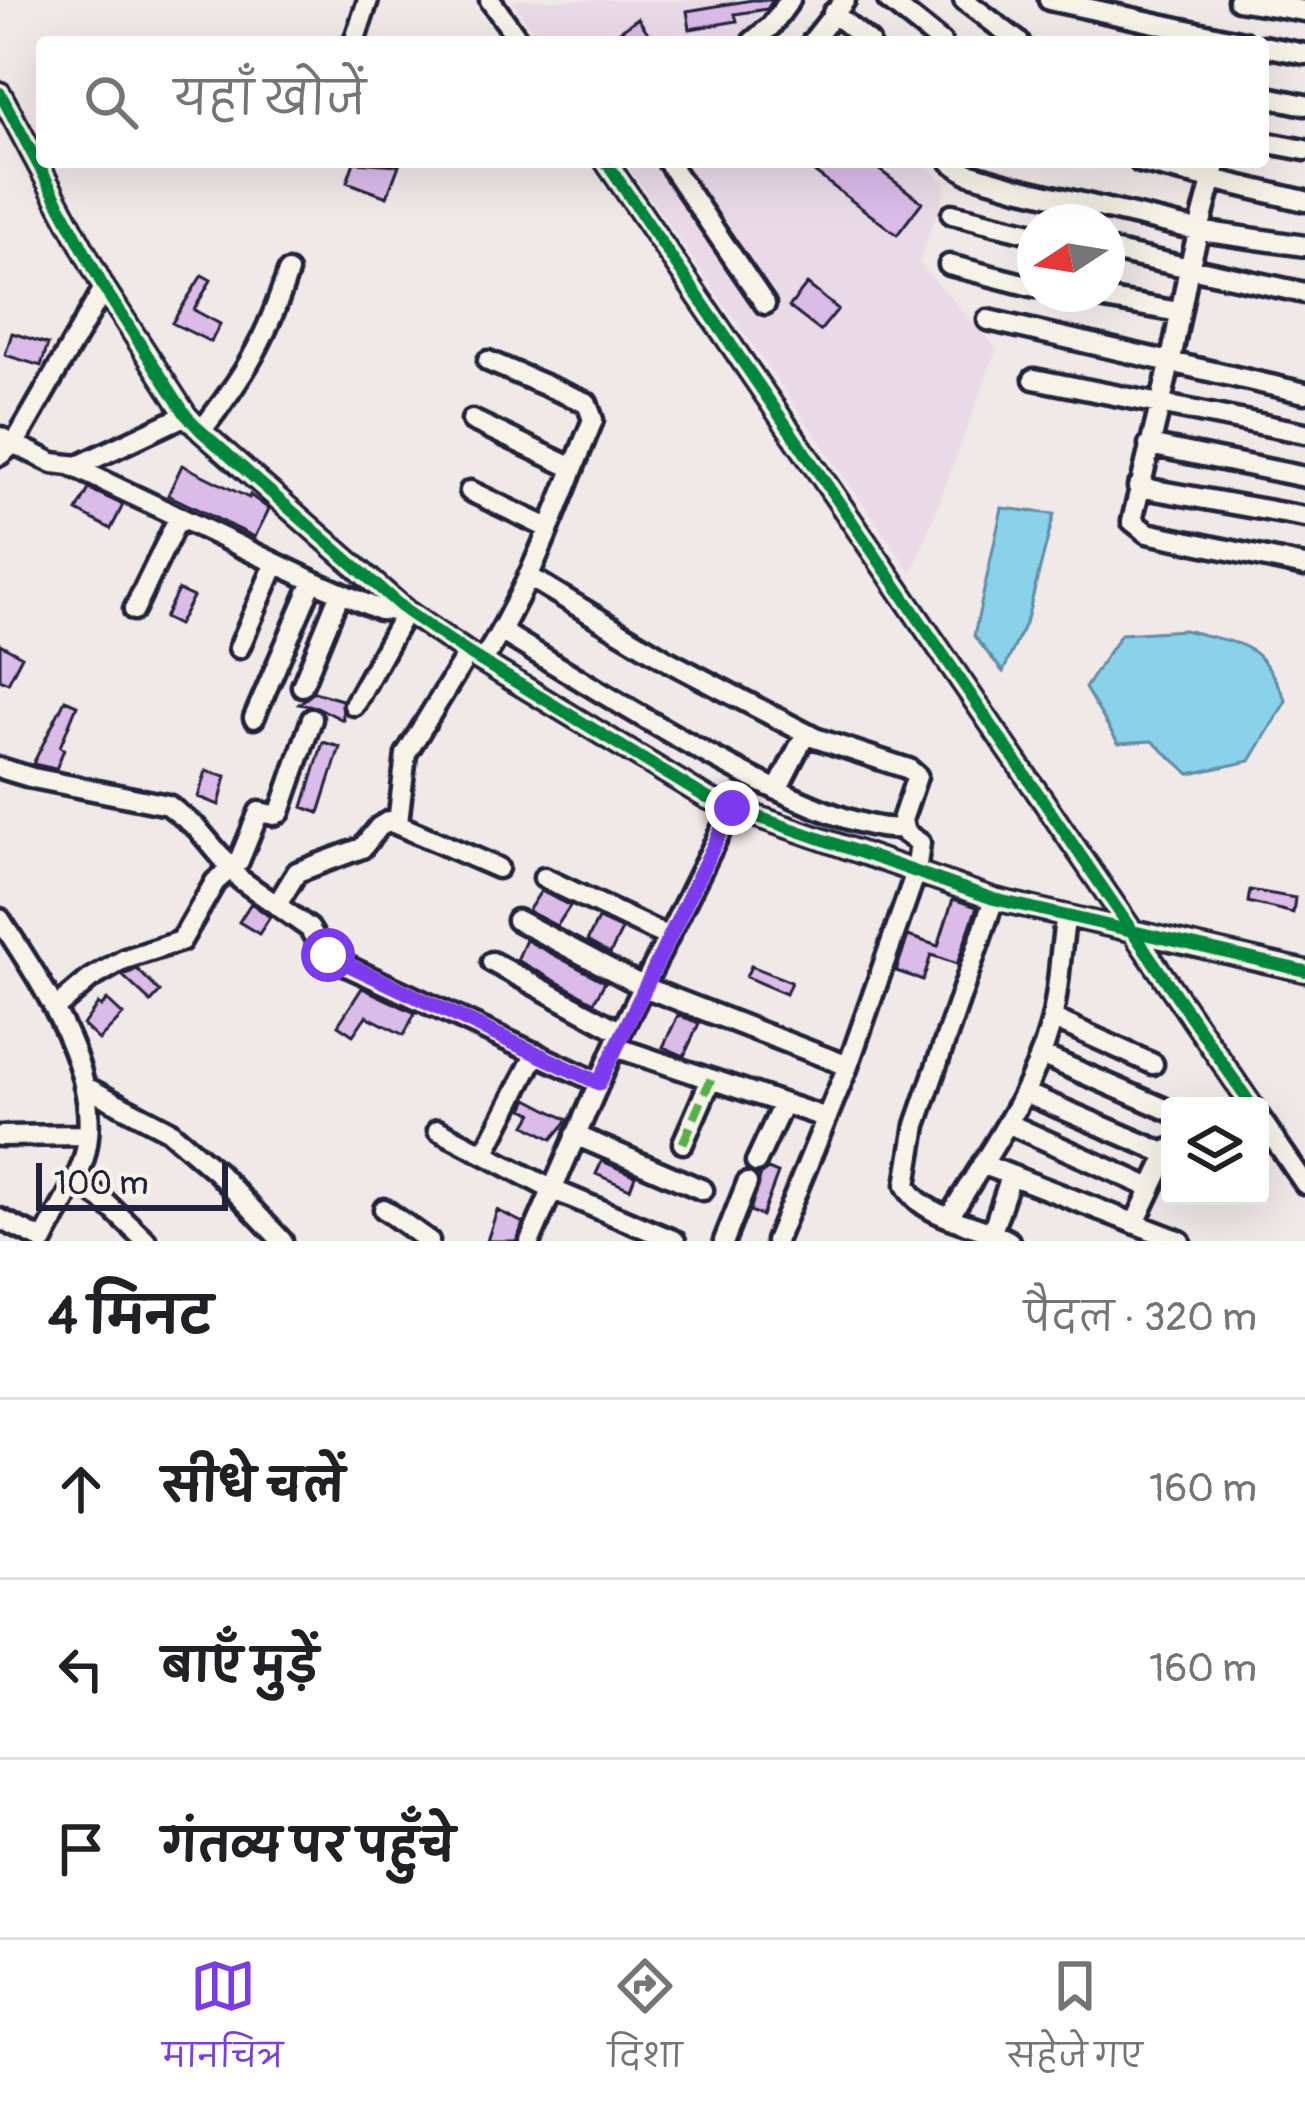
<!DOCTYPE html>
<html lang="hi">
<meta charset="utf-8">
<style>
body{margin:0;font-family:Pangolin,"Playpen Sans Deva",sans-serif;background:#f6f6f6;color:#202124}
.controls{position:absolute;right:36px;bottom:36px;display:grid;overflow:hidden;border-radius:12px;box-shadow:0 12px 48px #0002}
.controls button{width:108px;height:108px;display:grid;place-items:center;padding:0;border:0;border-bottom:3px solid #e0e0e0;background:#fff;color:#202124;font:60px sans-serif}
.compass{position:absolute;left:1017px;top:204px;width:108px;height:108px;border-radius:50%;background:#fff;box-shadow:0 12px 48px #0002;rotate:258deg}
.scale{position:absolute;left:36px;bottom:30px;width:192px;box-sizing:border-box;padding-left:12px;border:6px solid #22223b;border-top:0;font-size:33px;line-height:42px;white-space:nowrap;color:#22223b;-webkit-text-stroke:9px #f7f3e8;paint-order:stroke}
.stop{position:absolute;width:36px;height:36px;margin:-27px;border:9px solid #7c3aed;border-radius:50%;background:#fff}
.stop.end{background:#7c3aed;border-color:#fff;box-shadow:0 3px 12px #0008}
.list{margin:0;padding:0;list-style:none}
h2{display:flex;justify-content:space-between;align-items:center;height:156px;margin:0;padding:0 48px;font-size:51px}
h2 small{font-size:39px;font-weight:400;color:#757577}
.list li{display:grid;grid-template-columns:78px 1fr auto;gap:36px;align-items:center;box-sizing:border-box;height:180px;padding:0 48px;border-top:3px solid #e0e0e0}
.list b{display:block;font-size:45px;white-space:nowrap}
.list em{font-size:39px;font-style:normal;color:#757577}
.icon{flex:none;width:66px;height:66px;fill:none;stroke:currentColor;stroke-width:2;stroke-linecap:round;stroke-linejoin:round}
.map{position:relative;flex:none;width:1305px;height:1241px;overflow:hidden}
.search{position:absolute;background:#fff;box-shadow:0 12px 48px #0002;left:36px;right:36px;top:36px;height:132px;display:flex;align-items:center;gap:30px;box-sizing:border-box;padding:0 42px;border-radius:12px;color:#757577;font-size:45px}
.sheet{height:696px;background:#fff}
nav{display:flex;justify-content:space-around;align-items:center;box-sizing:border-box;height:168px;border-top:3px solid #e0e0e0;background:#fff;font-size:33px;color:#757577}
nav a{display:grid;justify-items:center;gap:6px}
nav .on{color:#7c3aed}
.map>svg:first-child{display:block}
</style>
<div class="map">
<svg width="1305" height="1241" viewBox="0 0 1305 1241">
<rect width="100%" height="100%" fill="#f1e8e8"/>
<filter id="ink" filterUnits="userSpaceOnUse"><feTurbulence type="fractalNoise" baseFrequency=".00833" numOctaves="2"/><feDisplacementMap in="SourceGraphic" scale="24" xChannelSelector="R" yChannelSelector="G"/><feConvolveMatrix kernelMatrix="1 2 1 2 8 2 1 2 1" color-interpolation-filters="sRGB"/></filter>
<g filter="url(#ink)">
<path fill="#eadae8" d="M512,0H771L752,25L772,42H541Z
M625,162H920L947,184L919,263L997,349L912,574Z"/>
<path fill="#89d2ea" stroke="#608ca4" stroke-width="3" d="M1002,508L1054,514L1027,619L1003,672L974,636Z
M1184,630C1249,647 1257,639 1286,701L1250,761L1190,774L1152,741L1118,743L1085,688L1121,634Z"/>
<path fill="#dbbbe8" stroke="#22223b" stroke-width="3" d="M752,0H773L767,9L735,14L737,21L690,29L687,11Z
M638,18L654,42H627L620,31Z
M354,162L399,165L387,197L347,182Z
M801,162H869L922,202L897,235Z
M202,275L211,280L194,310L220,324L211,342L172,323Z
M807,284L838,309L820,331L789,307Z
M12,333L48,344L41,366L5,355Z
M182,465L249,498L250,495L269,509L255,537L168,495Z
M89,489L123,505L111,529L77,511Z
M178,590L193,597L178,625L164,618Z
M0,644L22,656L8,683L0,679Z
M314,692L342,700L343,720L317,707L299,704Z
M65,700L77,705L60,747L64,749L56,769L33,764Z
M323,742L340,747L319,813L303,807Z
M206,771L226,776L219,805L198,797Z
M1250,890L1295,898L1293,913L1248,902Z
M541,891L570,906L557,926L528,911Z
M953,899L977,907L957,964L931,955L923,980L896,971L908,936L938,946Z
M251,903L270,917L259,934L239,922Z
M598,919L622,930L610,954L587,941Z
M526,940L605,982L594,1002L517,960Z
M751,966L791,982L786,994L746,977Z
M137,969L160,992L151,1002L123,976Z
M362,988L415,1013L404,1035L366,1016L353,1035L338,1025Z
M107,1000L123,1015L99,1040L83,1025L98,1004L101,1007Z
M678,1015L699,1023L684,1056L663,1047Z
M528,1099L568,1120L552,1139L526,1125L533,1113L523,1109Z
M602,1161L635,1176L630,1189L596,1174Z
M768,1169L778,1173L762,1216L750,1211L761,1174Z
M497,1210L523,1223L517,1241H487Z"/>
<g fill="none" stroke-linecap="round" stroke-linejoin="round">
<g stroke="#22223b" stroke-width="27">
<path id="minor" d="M490,0L520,42
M888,0L941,42
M964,0L1019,42
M1049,0L1243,42
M1238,0L1305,11
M833,13L869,42
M354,42L368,0
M752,42L771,26L790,0
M812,42L845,0
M1263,46L1305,54
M0,93L104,288L186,415L201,431L406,611L468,653L707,798L732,808L994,899L1305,971
M1263,96L1305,105
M1263,142L1305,150
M606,162L1252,1106
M668,162L765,304
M951,162L967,173L1018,188L1201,231L1305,246
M1140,162L1305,201
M1217,162L1189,268L1171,360L1132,521L1147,533L1305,566
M952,214L1035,234
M1107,250L1305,293
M949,265L1035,287
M1076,294L1179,312
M988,320L1305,393
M1034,379L1305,433
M472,420L573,468
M201,431C245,375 266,340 288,272
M0,437L53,463L78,466L186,415
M1149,445L1305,477
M0,455L15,443L104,288
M72,466L313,581L380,610L406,611L354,705
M1138,487L1305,517
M470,491L548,528
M528,576L670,662L815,738L909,769L917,776L902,820L905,833L920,843L916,872L848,1066L776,1241
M134,610L179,517
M502,632C579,678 823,837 902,828
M239,648L275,564
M482,662C530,588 559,501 593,420L587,403L488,361
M302,686L340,593
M254,718L313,581
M0,768L33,778L168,805L197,828L241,880L309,928L323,951L336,961L599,1083
M777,790L806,733
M398,823L406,754L468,653
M544,878L668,937
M994,899L916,1125L906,1185C922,1219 978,1223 1009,1241
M278,903L297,872L362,848L379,827L389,821L498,868
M0,919C41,982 107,1078 84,1158C76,1186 56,1214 43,1241
M517,920L644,987L848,1066
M492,962L621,1032
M56,1008L90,979L125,959L181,941L215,882L239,861L259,812L274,815L280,812L312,719
M1052,1018L1153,1064
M615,1047L827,1118
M1041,1055L1170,1111
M84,1086L168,1130L217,1172L282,1241
M1025,1093L1167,1154
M1260,1118L1305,1184
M1007,1123L1151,1188
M438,1130L551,1189L675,1241
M575,1135L703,1190
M0,1136L88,1135
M683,1143L711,1079
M484,1154L536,1053
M756,1162L783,1104
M982,1164L1180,1241
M74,1180L102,1199L146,1241
M384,1209L429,1241
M950,1216C987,1155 1031,1096 1050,1027C1060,991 1059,953 1066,916
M0,1219L43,1240
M1135,1223L1170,1149
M530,1241L621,1032L732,808
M724,1241L747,1183
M989,1241L1011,1176"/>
</g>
<use href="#minor" stroke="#f7f3e8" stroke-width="18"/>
<path stroke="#55b146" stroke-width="9" stroke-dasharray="18 9" stroke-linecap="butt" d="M683,1143L711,1079"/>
<g stroke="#f7f3e8" stroke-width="20">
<path id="cycleway" d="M0,93L104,288L186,415L201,431L406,611L468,653L707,798L732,808L994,899L1305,971
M606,162L1252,1106"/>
</g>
<use href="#cycleway" stroke="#00873e" stroke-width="12"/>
</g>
</g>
<g fill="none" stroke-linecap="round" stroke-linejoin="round" filter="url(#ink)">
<path stroke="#7c3aed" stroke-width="15" d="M328,955L599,1083L732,808"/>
</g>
</svg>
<div class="controls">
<button><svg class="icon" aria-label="layers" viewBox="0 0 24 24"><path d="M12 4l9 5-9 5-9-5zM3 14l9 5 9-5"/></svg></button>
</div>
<svg class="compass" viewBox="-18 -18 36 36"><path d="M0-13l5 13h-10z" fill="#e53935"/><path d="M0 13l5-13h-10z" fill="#757577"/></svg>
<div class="scale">100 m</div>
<div class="stop" style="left:328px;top:955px"></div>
<div class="stop end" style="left:732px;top:808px"></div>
<div class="search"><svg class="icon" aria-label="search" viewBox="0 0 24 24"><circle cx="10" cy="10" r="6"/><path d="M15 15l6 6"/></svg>यहाँ खोजें</div>
</div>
<section class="sheet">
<h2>4 मिनट<small>पैदल · 320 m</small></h2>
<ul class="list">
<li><svg class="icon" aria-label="ahead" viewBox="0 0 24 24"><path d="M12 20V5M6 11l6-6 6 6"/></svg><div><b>सीधे चलें</b></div><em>160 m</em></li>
<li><svg class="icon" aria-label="left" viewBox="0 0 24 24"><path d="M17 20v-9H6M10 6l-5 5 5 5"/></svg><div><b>बाएँ मुड़ें</b></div><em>160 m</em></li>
<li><svg class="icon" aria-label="arrive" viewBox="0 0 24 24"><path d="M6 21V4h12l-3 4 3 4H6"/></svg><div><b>गंतव्य पर पहुँचे</b></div></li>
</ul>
</section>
<nav>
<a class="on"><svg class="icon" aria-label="map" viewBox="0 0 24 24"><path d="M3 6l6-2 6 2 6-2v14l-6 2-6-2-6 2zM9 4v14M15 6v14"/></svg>मानचित्र</a>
<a><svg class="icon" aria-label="directions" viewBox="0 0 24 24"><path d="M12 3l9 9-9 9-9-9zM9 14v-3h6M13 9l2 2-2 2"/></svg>दिशा</a>
<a><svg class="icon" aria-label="saved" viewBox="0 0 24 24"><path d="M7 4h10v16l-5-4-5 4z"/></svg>सहेजे गए</a>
</nav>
